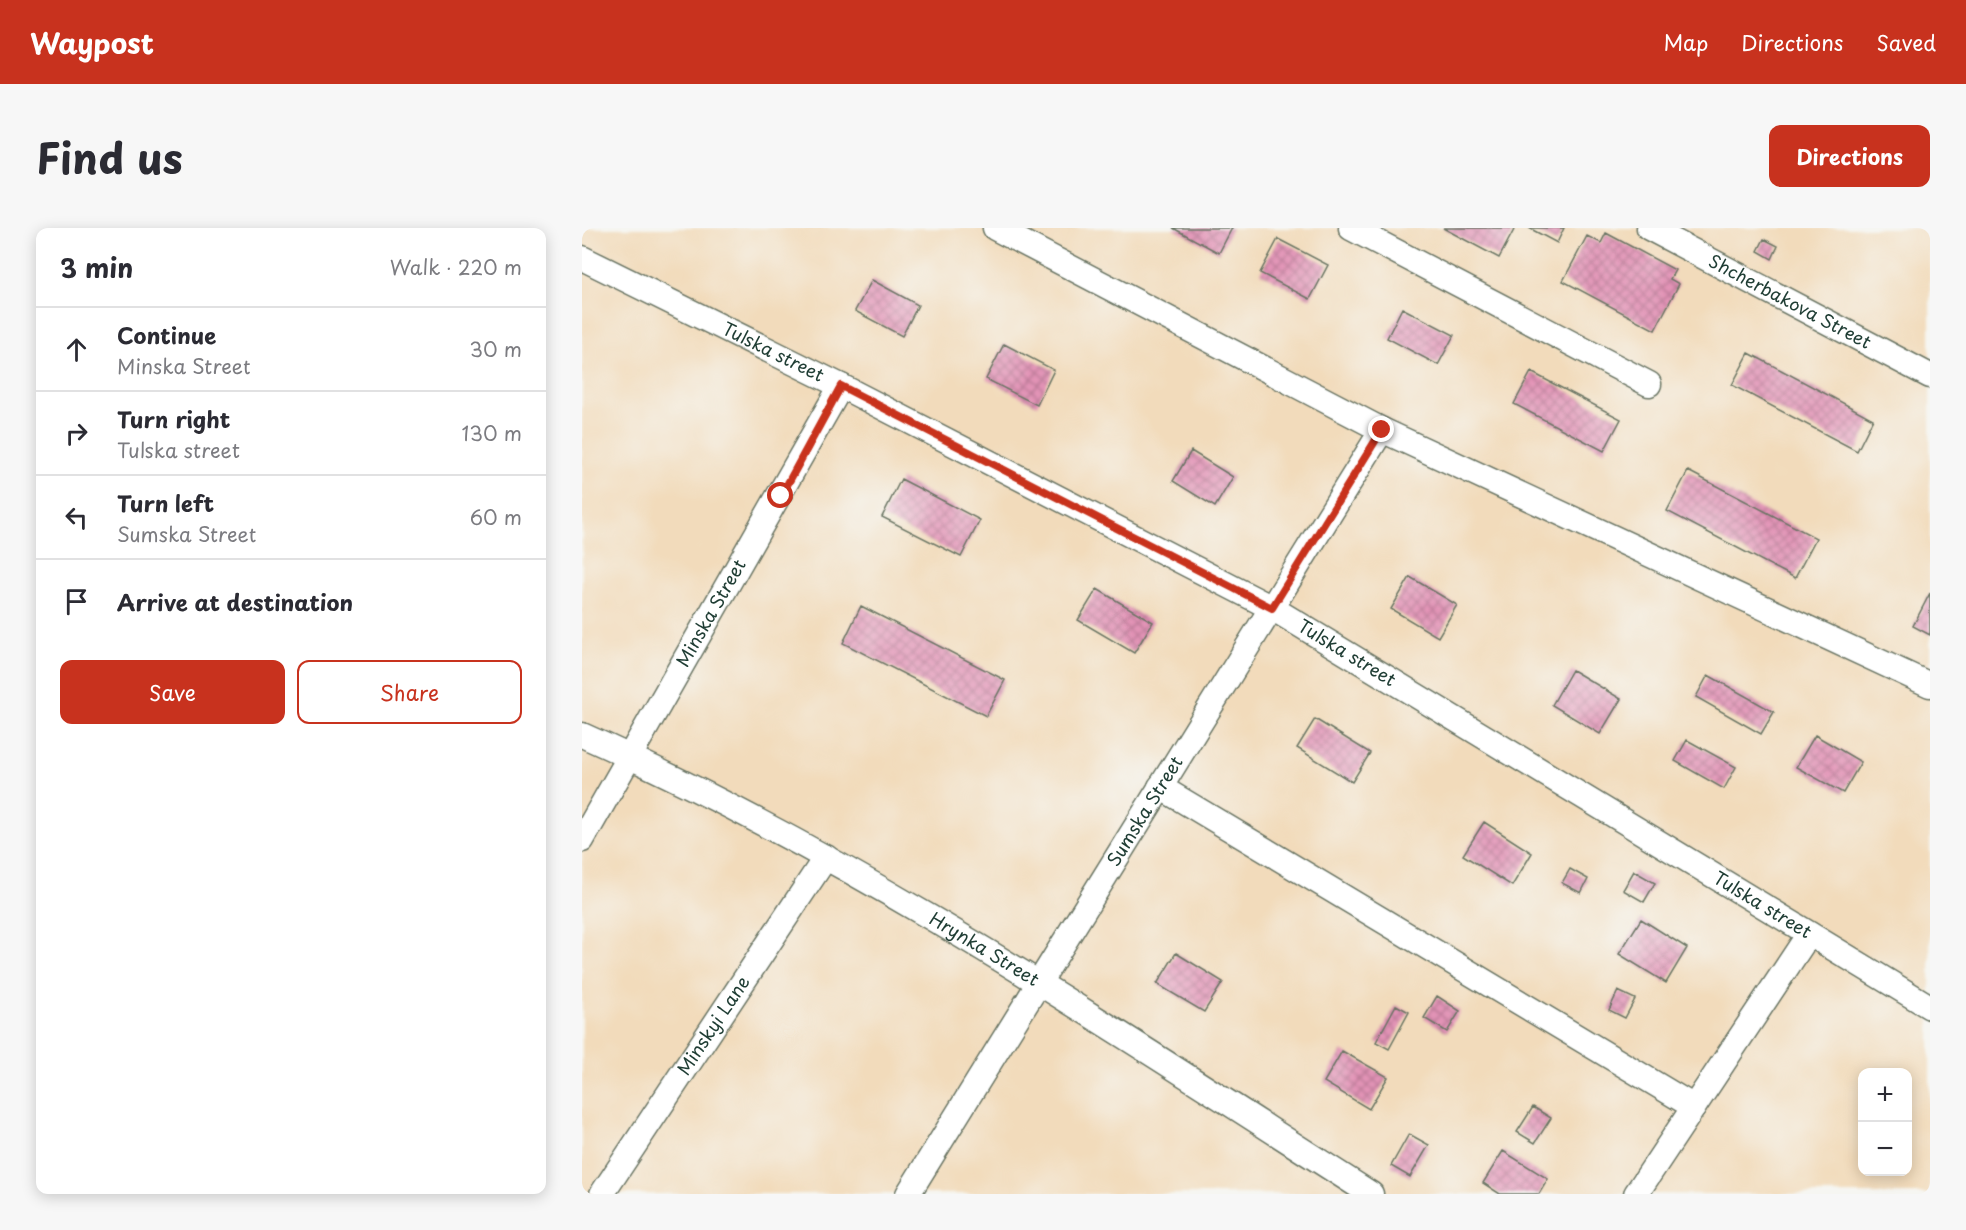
<!DOCTYPE html>
<meta charset="utf-8">
<style>
body{margin:0;font-family:"Playpen Sans",sans-serif;background:#f7f7f7;color:#2b2b33}
.controls{position:absolute;right:18px;bottom:18px;display:grid;overflow:hidden;border-radius:12px;box-shadow:0 3px 15px #0003}
.controls button{width:54px;height:54px;display:grid;place-items:center;padding:0;border:0;border-bottom:2px solid #e1e1e2;background:#fff;color:#2b2b33;font:30px sans-serif}
.stop{position:absolute;width:18px;height:18px;margin:-14px;border:4px solid #c8321e;border-radius:50%;background:#fff}
.stop.end{background:#c8321e;border-color:#fff;box-shadow:0 2px 6px #0008}
.list{margin:0;padding:0;list-style:none}
h2{display:flex;justify-content:space-between;align-items:center;height:78px;margin:0;padding:0 24px;font-size:26px}
h2 small{font-size:20px;font-weight:400;color:#7c7c81}
.list li{display:grid;grid-template-columns:39px 1fr auto;gap:18px;align-items:center;box-sizing:border-box;height:84px;padding:0 24px;border-top:2px solid #e1e1e2}
.list b{display:block;font-size:22px;white-space:nowrap}
.list p{margin:0;font-size:20px;white-space:nowrap;color:#7c7c81}
.list em{font-size:20px;font-style:normal;color:#7c7c81}
.actions{display:flex;gap:12px;padding:18px 24px}
.actions a{flex:1;padding:14px 0;border:2px solid #c8321e;border-radius:12px;text-align:center;font-size:21px;color:#c8321e}
.actions .main{background:#c8321e;color:#fff}
.icon{flex:none;width:33px;height:33px;fill:none;stroke:currentColor;stroke-width:2;stroke-linecap:round;stroke-linejoin:round}
.map{position:relative;flex:none;width:1348px;height:966px;overflow:hidden;border-radius:12px}
header{display:flex;align-items:center;gap:36px;box-sizing:border-box;height:84px;padding:0 30px;background:#c8321e;color:#fff}
header strong{font-size:28px}
nav{display:flex;gap:33px;margin-inline-start:auto;font-size:21px}
.intro{display:flex;align-items:center;justify-content:space-between;box-sizing:border-box;height:144px;padding:0 36px}
h1{margin:0;font-size:42px}
.button{padding:15px 27px;border-radius:12px;background:#c8321e;color:#fff;font-size:21px;font-weight:700}
main{display:flex;gap:36px;padding:0 36px}
aside{flex:1;background:#fff;border-radius:12px;box-shadow:0 3px 15px #0003}
.map>svg:first-child{display:block}
</style>
<header>
<strong>Waypost</strong>
<nav><a>Map</a><a>Directions</a><a>Saved</a></nav>
</header>
<div class="intro"><h1>Find us</h1><a class="button">Directions</a></div>
<main>
<aside>
<h2>3 min<small>Walk · 220 m</small></h2>
<ul class="list">
<li><svg class="icon" aria-label="ahead" viewBox="0 0 24 24"><path d="M12 20V5M6 11l6-6 6 6"/></svg><div><b>Continue</b><p>Minska Street</p></div><em>30 m</em></li>
<li><svg class="icon" aria-label="right" viewBox="0 0 24 24"><path d="M7 20v-9h11M14 6l5 5-5 5"/></svg><div><b>Turn right</b><p>Tulska street</p></div><em>130 m</em></li>
<li><svg class="icon" aria-label="left" viewBox="0 0 24 24"><path d="M17 20v-9H6M10 6l-5 5 5 5"/></svg><div><b>Turn left</b><p>Sumska Street</p></div><em>60 m</em></li>
<li><svg class="icon" aria-label="arrive" viewBox="0 0 24 24"><path d="M6 21V4h12l-3 4 3 4H6"/></svg><div><b>Arrive at destination</b></div></li>
</ul>
<div class="actions"><a class="main">Save</a><a>Share</a></div>
</aside>
<div class="map">
<svg width="1348" height="966" viewBox="0 0 1348 966">
<defs>
<pattern id="building-cross-hatch" width="8" height="8" patternUnits="userSpaceOnUse" patternTransform="scale(1.5)"><rect width="8" height="8" fill="#e293b6"/><path d="M0 0l8 8M0 8l8-8" fill="none" stroke="#b77995"/></pattern>
</defs>
<rect width="100%" height="100%" fill="#f6f6f2"/>
<filter id="ink" filterUnits="userSpaceOnUse"><feTurbulence type="fractalNoise" baseFrequency=".0167" numOctaves="2"/><feDisplacementMap in="SourceGraphic" scale="12" xChannelSelector="R" yChannelSelector="G"/><feConvolveMatrix kernelMatrix="1 2 1 2 8 2 1 2 1" color-interpolation-filters="sRGB"/></filter>
<filter id="wash" filterUnits="userSpaceOnUse"><feTurbulence type="fractalNoise" baseFrequency=".008" numOctaves="4" result="noise"/><feDisplacementMap in="SourceGraphic" scale="24" xChannelSelector="R" yChannelSelector="G"/><feGaussianBlur stdDeviation="1.35" result="paint"/><feColorMatrix in="noise" values="0 0 0 0 0 0 0 0 0 0 0 0 0 0 0 0 0 1.4 0 .05"/><feComposite in="paint" operator="in"/></filter>
<g filter="url(#wash)">
<rect width="100%" height="100%" fill="#f2dbbb"/>
<g id="blocks">
<path fill="url(#building-cross-hatch)" d="M591,0H650L637,25Z
M861,0H933L917,30Z
M947,0H982L975,15Z
M1024,5L1093,42L1088,51L1097,56L1073,102L981,53L1005,8L1019,15Z
M696,11L746,37L728,71L678,45Z
M1182,11L1196,18L1190,31L1176,23Z
M290,52L336,77L320,108L273,83Z
M820,80L872,107L856,137L805,110Z
M422,116L472,142L455,177L404,151Z
M1167,125L1291,191L1275,223L1150,157Z
M949,144L1039,191L1022,223L932,176Z
M609,223L651,249L633,279L591,253Z
M1106,243L1234,310L1213,350L1085,283Z
M319,251L398,292L379,329L300,289Z
M828,349L875,377L856,409L809,381Z
M515,361L571,394L552,425L496,392Z
M1348,365V407L1331,398Z
M279,378L423,452L404,488L261,415Z
M990,442L1039,471L1018,506L970,477Z
M1126,447L1192,484L1179,506L1114,469Z
M733,491L788,525L770,554L715,520Z
M1233,507L1279,534L1261,565L1214,539Z
M1105,512L1154,539L1142,561L1093,533Z
M902,594L950,625L930,658L881,627Z
M988,641L1006,651L999,665L980,655Z
M1052,643L1073,655L1062,674L1041,662Z
M1059,691L1105,720L1084,755L1037,726Z
M594,725L641,754L622,784L575,756Z
M1036,763L1053,771L1043,790L1027,782Z
M855,768L878,783L865,804L842,790Z
M814,777L827,784L807,821L794,814Z
M760,823L806,849L787,881L742,854Z
M951,879L969,890L953,915L935,904Z
M827,906L847,917L828,949L809,938Z
M921,923L966,951L957,966H918L901,955Z"/>
</g>
</g>
<g filter="url(#ink)">
<use href="#blocks" fill-opacity="0" stroke="#697463" stroke-width="1.5"/>
<g fill="none" stroke-linecap="round" stroke-linejoin="round">
<g stroke="#697463" stroke-width="27">
<g id="street">
<path d="M413,0L800,202L1348,457"/>
<path d="M769,0L1067,156"/>
<path id="s1" d="M1067,0L1348,148"/>
<path id="s2" d="M0,30L259,158L690,380L1348,779"/>
<path id="s3" d="M0,507C278,631 533,803 789,966"/>
<path d="M578,559L1112,879"/>
<path id="s4" d="M0,612L259,158"/>
<path id="s5" d="M20,966L244,629"/>
<path id="s6" d="M326,966L800,202"/>
<path d="M1054,966L1227,706"/>
</g>
</g>
<use href="#street" stroke="#fff" stroke-width="24"/>
</g>
</g>
<g fill="none" stroke-linecap="round" stroke-linejoin="round" filter="url(#ink)">
<path stroke="#c8321e" stroke-width="8" d="M199,268L259,158L690,380L800,202"/>
</g>
<g text-anchor="middle" stroke-width="5" stroke-linejoin="round" paint-order="stroke">
<g font-size="18" fill="#1f3d34" stroke="#f6f6f2">
<text dy="6" stroke="none"><textPath href="#s1" startOffset="159">Shcherbakova Street</textPath></text>
<text dy="6" stroke="none"><textPath href="#s2" startOffset="213">Tulska street</textPath></text>
<text dy="6" stroke="none"><textPath href="#s4" startOffset="261">Minska Street</textPath></text>
<text dy="6" stroke="none"><textPath href="#s2" startOffset="861">Tulska street</textPath></text>
<text dy="6" stroke="none"><textPath href="#s6" startOffset="450">Sumska Street</textPath></text>
<text dy="6" stroke="none"><textPath href="#s2" startOffset="1347">Tulska street</textPath></text>
<text dy="6" stroke="none"><textPath href="#s3" startOffset="456">Hrynka Street</textPath></text>
<text dy="6" stroke="none"><textPath href="#s5" startOffset="202">Minskyi Lane</textPath></text>
</g>
</g>
</svg>
<div class="controls">
<button>+</button>
<button>−</button>
</div>
<div class="stop" style="left:199px;top:268px"></div>
<div class="stop end" style="left:800px;top:202px"></div>
</div>
</main>
